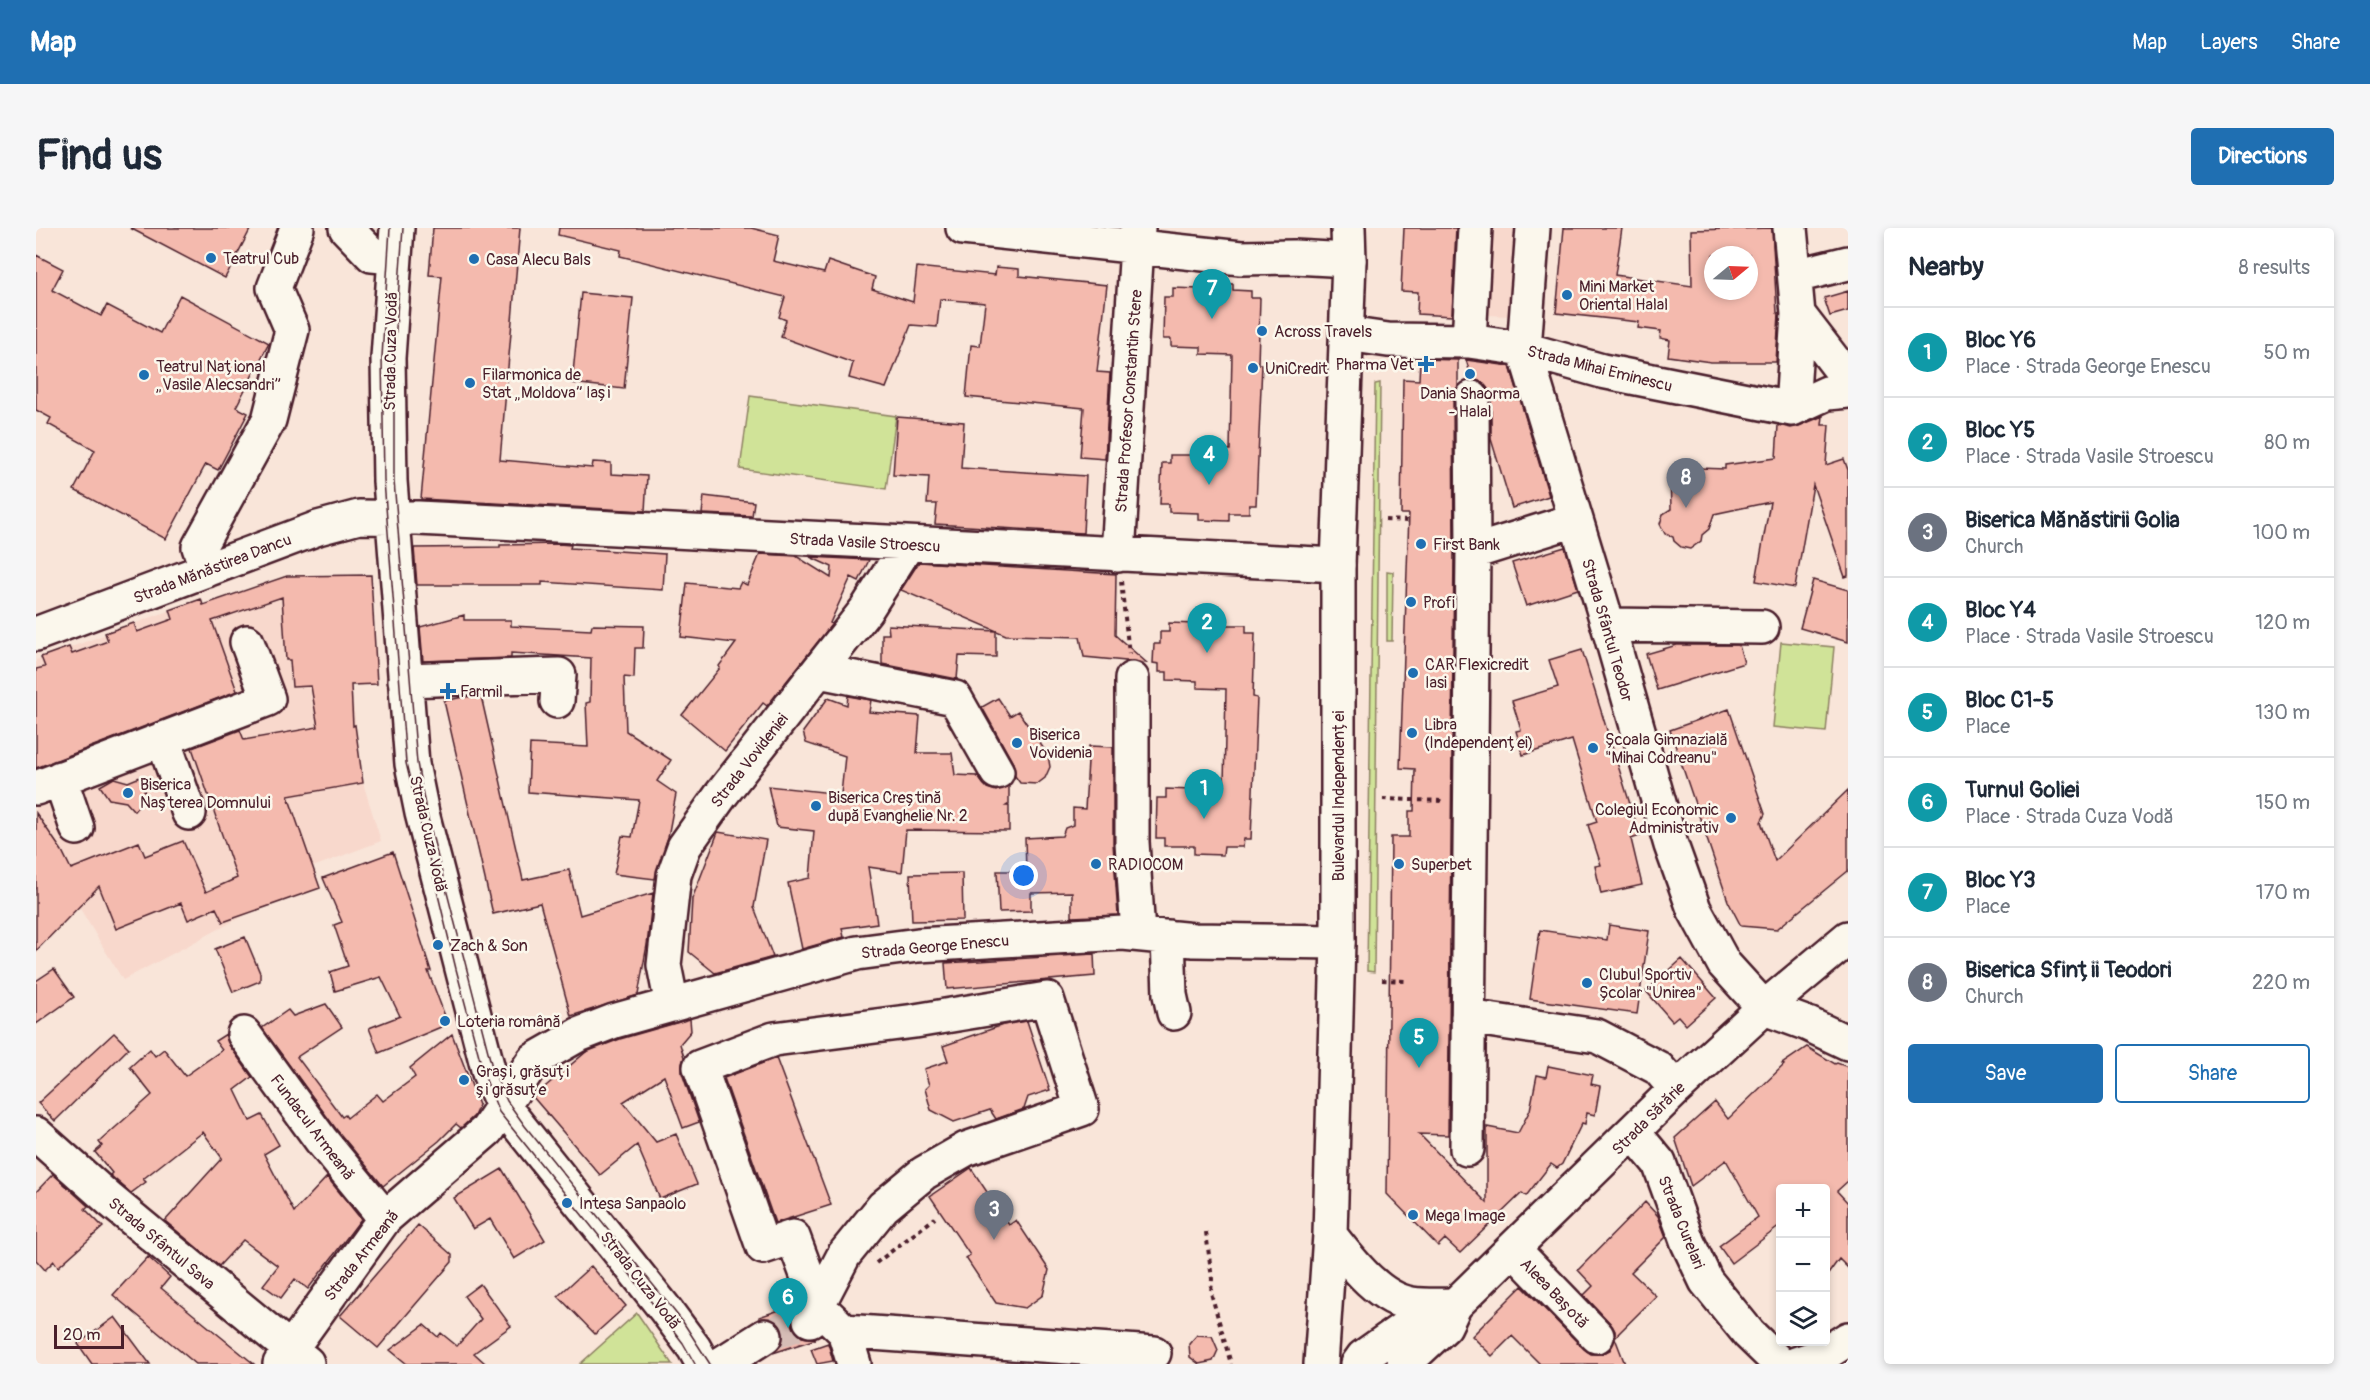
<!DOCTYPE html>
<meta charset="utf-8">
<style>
body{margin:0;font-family:Pangolin,sans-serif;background:#f6f6f7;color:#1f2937}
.controls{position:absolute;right:18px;bottom:18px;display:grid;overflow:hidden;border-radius:6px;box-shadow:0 3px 9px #0003}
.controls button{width:54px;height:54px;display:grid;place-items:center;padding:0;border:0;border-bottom:2px solid #e0e1e3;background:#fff;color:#1f2937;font:30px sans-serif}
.compass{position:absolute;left:1668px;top:18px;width:54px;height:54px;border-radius:50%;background:#fff;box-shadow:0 3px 9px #0003;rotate:71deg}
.scale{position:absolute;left:18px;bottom:15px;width:70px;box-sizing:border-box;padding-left:6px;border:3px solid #4a1f2b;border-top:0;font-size:16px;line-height:21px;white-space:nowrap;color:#4a1f2b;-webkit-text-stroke:4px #fbf7ec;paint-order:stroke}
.you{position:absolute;left:988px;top:648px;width:21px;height:21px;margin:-15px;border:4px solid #fff;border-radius:50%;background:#1a73e8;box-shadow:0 0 0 9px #1a73e833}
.badge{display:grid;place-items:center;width:39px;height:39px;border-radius:50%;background:#1f6fb2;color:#fff;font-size:20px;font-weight:700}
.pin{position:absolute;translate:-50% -50px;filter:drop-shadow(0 2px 3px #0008)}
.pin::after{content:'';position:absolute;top:32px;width:21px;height:18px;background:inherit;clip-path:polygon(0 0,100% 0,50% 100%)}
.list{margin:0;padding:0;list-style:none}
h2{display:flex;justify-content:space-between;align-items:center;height:78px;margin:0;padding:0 24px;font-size:26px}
h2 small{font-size:20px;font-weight:400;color:#747a83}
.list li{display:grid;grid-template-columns:39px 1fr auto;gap:18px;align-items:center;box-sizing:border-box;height:90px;padding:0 24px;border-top:2px solid #e0e1e3}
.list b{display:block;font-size:22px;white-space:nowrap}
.list p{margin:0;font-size:20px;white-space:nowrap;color:#747a83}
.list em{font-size:20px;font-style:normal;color:#747a83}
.actions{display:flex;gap:12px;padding:18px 24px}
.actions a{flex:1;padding:14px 0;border:2px solid #1f6fb2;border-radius:6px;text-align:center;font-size:21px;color:#1f6fb2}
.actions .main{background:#1f6fb2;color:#fff}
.icon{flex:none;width:33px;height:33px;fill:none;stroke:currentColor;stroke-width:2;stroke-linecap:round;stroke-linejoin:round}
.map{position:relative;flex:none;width:1812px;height:1136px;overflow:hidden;border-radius:6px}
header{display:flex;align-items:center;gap:36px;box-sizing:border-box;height:84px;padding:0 30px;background:#1f6fb2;color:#fff}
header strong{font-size:28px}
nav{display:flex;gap:33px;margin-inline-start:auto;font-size:21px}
.intro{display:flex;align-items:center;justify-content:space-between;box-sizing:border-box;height:144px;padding:0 36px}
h1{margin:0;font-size:42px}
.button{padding:15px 27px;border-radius:6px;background:#1f6fb2;color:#fff;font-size:21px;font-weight:700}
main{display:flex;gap:36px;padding:0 36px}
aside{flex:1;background:#fff;border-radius:6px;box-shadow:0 3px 9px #0003}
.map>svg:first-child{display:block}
</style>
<header>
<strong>Map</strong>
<nav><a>Map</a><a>Layers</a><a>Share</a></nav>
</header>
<div class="intro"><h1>Find us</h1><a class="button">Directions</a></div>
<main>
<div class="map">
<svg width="1812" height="1136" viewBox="0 0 1812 1136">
<rect width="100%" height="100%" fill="#f9e5d9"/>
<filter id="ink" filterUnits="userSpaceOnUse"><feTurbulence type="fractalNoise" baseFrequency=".0167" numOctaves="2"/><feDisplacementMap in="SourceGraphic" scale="12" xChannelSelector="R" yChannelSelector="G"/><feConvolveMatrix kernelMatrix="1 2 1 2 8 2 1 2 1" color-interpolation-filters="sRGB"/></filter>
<g filter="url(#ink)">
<path fill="#f8d8cc" d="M1453,0H1479L1475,88L1449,87Z
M335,347L341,456L315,458L327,555L345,613L277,639L213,685L87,752L31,659L0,641V432L165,371L167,377L251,348Z"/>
<path fill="#d0e398" stroke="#8d8162" stroke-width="1.5" d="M1344,155L1338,744L1331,743L1339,156Z
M714,168L860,188L850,261L704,241Z
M1351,343L1357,344L1356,413H1351Z
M1745,414L1798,419L1790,504L1737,499Z
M601,1085L636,1136H544Z"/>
<path fill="#f4baae" stroke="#4a1f2b" stroke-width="1.5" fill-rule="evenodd" d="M94,0H215L189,50Z
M397,0H484L464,232L556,240L557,234L575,235V246L611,248L609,283L385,271L406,48L393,47Z
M523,0H715L743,7L737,33L788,45L792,33L839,49L836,61L877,74L881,39L959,47L960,39L983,41V48L1071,57L1061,144L1074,145L1069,231L1044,229L1048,180L930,169L935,117L944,118L949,75L904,71L901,99L875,97L850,160L813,150L817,135L745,109L750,92L743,89L749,69L584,28L585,22L522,7Z
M1368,0H1420L1416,88L1381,86L1382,64L1365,63Z
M1528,0H1586L1579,47L1656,58L1655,2L1736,0L1741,85L1743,86L1740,134H1675L1632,128L1634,112L1624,110L1625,103L1602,100L1603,94L1520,85ZM1677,27H1713V63H1677Z
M0,27L27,41L16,62L65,88L71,77L124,105L144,67L233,115L200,179L212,185L182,242L170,236L130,311L38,262L59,222L12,196L15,190L0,182Z
M1164,55L1197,56V62L1215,63V70H1224L1222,136H1226L1220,277H1213V285H1193V293L1163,292V285L1133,284V276H1124L1126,235H1134V227H1161L1162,221L1194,222L1196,127L1165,126V119L1135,118V111H1127L1128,69H1137V60L1164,61Z
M1812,63V83L1794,88L1788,70Z
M545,65L597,70L588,161L536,155Z
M1384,131L1422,132V159L1417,170L1418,324L1412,907L1383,906L1451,975V899L1482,905L1494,882L1501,847L1510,849L1512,838L1557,847L1555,856L1564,858L1559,887L1551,885L1549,896L1546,895L1526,936L1521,940L1515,936L1490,968L1486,965L1424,1025L1409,1011L1402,1018L1351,966L1355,609H1373V583H1378L1379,541L1364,540L1373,286H1365L1367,151L1383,152Z
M1430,132L1474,138L1513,268L1476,280L1455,211V170L1452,161L1446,154L1436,151Z
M1787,188L1786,197H1793L1790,237L1808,231L1812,242V348L1809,349L1777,257L1759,360L1720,353L1734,274L1678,286L1673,301L1666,307L1665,313L1654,321L1645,319L1638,313L1637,309L1629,306L1624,296L1627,286L1635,281L1634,243H1638V239L1689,241V237L1740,230L1742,197L1755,200L1763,198Z
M861,189L928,194L925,240L1050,248L1047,305L899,296L901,276H891L893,249L857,247Z
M668,268L718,274L716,288L666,286Z
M523,316L535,317L534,320L629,326L627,362L506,354V357H381L378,320L464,319V317Z
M1529,319L1542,361L1490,378L1476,335Z
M724,326L760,328L795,350L796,339L774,329L833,332L823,353L815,349L794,395L796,396L731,478L727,475L689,523L646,487L684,440L683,438L700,415L645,409L651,355L702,360L705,354L711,357Z
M883,334L1080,346L1079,407L1111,435L1048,429L1044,409L970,407L865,362Z
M335,347L341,456L315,457L317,498L319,497L327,555L252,568L284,660L187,694L180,680L152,692L145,675L80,701L63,658L0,723V585L26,623L35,641L103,614L109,628L147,613L170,664L201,650L156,520L204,502L208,512L282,499L275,458L256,459L254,432H250L246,369L176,393L201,463L0,540V441L9,439L5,429L33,419L36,426L72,413L69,405L98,395L101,404L137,391L134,382L165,371L167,377L251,348Z
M1777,352L1812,362V414L1764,400Z
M428,387V392H475V398L555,402L556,397L608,398L607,420H599L598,450L588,449L590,503L635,532L621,553L640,566L632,609L619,651L578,646L586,608L596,609L603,572L492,564L494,516L552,519L550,475L554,474L555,430L475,425V430L387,433L384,399Z
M1160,390L1192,391L1191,397H1210V405H1219L1217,469L1221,470L1215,611H1208L1207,619H1188L1187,627L1158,626V618H1128V610H1120L1121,570H1130V561L1157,562V556L1188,557L1190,461L1161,460V453L1131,452V444H1123V436L1117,435L1118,416H1124V404H1133V395L1160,396Z
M852,397L960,403V429L923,428L921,451L846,436V406H853Z
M1641,417H1703L1708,435L1621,462L1610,426Z
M1546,422L1604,608L1595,611L1606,657L1565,666L1559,638L1565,637L1552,597L1561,594L1536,512L1487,527L1480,503L1485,502L1476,473L1522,459L1513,432Z
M445,468L487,652L533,642L544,687L617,665L611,717L602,767L535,788L504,675L457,686L408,473L427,469Z
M812,468L835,472L833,484L884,488L881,525H916L919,547L941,548L951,560L960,563L973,557V576L970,578H973V603L870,602L866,644L832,639L841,695L806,700L808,709L766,721L752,655L774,650L778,603L741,599L732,558L805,566L809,528L770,515L767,504L792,470L811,477Z
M962,470L974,488L982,483L1012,527L1014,539L1009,550L1001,556L984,555L979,548L977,535L946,479Z
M1693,481L1729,586L1725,594L1739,633L1812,562V643L1741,701L1705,698L1692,673L1634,502Z
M1053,518L1077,519V615L1082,687L1036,689V664L995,665V683L963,684L961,643H990L989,610L1026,608L1029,600L1037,597V580L1049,581Z
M104,549L110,569L98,583L90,574L73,571L64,558L78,550L92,554Z
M682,604L730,612L718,679L737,729L679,745L653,724L656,671Z
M357,624L395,743H392L412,796L343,825L333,800L364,788L345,749L299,763L294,744L312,738L298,697L306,694L287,650Z
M926,645L927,692L876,693L874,646Z
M1573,697L1613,703L1601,786L1494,771L1504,702L1571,712Z
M209,709L224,745V753L197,764L179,721Z
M1058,726L1059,748L911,761L909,735Z
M1646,731L1680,770L1650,797L1642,788L1636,793L1610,763Z
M18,741L38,769L0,796V753Z
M290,776L306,799L261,829L306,889L309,887L311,890L341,866L347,873L379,849L374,840L416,806L443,877L438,888L425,900L420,896L403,913L347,958L300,901L226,800L252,782L257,788Z
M654,791L655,803L644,816L648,829L646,836V845L663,894L647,900L628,848L587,874L620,914L640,906L661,956L624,971L601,917L564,947L497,869L550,824L584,811Z
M991,793L1014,862L992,869L988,881L960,891L954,882L918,894L895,882L889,861L893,857L888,841L912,833L907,818L967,797Z
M78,805L93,820L19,893L2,875Z
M190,806L193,817L216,849L199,862L214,893L226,887L243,917L228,926L258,984L291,949L325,991L272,1061L259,1051L245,1070L227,1057L242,1038L207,1012L183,1038L129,993L186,930L167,904L107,951L110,954L95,965L74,947L76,945L59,924L66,918L63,914L116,867L94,839L114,821L119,828L128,821L149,848L186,822L179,813Z
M1771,819L1799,836L1801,835L1812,839V953L1801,963L1812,975V1040L1803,1031L1790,1049V960H1744V998L1695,1035L1683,1018L1722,989L1690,932L1655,958L1639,910L1679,874L1692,891L1748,837L1746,836Z
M740,830L795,977L739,995L688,850Z
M935,940L973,997L980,992L1013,1042L1007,1067L989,1080L960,1075L930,1030L934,1027L894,968Z
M466,941L509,1012L478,1031L454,991L437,1001L418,970Z
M17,946L52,978L49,981L67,999L22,1039L18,1033L9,1042L0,1032V964Z
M1609,974L1622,988L1630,1009L1595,1044L1620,1068L1579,1109V1103L1574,1095L1548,1067L1557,1058L1542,1042Z
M382,997L416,1027V1034L342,1120L304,1088Z
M112,1029L134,1049L125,1060L218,1136H160L77,1067Z
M555,1038L590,1078L559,1106L522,1068Z
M444,1056L475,1098L438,1125L450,1136H371L354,1122L388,1097L402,1109L405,1105L421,1118L445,1091L428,1068Z
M1486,1058L1548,1121L1555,1126H1565L1574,1122L1579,1110L1589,1136H1504L1476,1108L1456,1128L1436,1108Z
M761,1076L755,1092L758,1102L766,1109L780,1111L737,1125L746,1116L748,1107L745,1098L737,1091H723V1089Z
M79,1089L114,1136H56L42,1116Z
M1161,1107L1176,1108L1182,1122L1177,1133L1163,1136L1154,1129L1153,1116Z
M792,1115L797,1133L781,1136L775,1121Z"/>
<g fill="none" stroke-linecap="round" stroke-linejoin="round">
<path stroke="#d6bdb6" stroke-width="33" stroke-dasharray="33 16" stroke-linecap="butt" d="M729,1108L774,1092"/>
<g stroke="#4a1f2b" stroke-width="38">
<path id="minor" d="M310,0L336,27L357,29
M361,0L352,130L354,253L376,536L386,585L453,845L467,878L629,1081L658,1120L667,1136
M927,0L1205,30L1258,29L1313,32
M1497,0L1488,121L1572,397L1635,617L1658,681L1688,736L1728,780L1772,796L1812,815
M1754,0L1762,86L1756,181
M1759,48L1812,35
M1762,86L1812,151
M1311,106L1352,112L1433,113L1488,121L1566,143L1756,181L1791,165L1812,163
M1433,113L1439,0
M1436,170L1437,324
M1082,327L1102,0
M171,342L163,319L233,192L256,102L238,60L261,0
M1572,397L1726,399
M0,406L282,300L323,289L382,290L1302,337
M783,443L919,470L961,544
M1096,451V614L1102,706
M369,452L523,447L521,473
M127,511L153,585
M24,550L41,600
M0,560L232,471L211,414
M1132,709L1134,767L1138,785
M636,777L628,737L638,647L648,619L685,567L830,382L872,316
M1432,789L1561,808L1622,840L1640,861
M208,806L285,912L349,990
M1598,905L1623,935L1652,1015L1670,1053L1713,1106L1744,1136
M0,906L74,972L271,1135
M1431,921L1437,324L1539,292
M1478,1022L1561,1108
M774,1092L808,1027L847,979L888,945L930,921L1046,881L1011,771L879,793L738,811L664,839L727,1019L757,1009L783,1079L808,1103L1118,1125
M808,1103L818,1136
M244,1136L349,990L451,902L498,832L542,807L578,793L821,725L882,717L1087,705L1158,712L1302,714
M685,1136L729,1108
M1322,1136L1327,1129L1378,1093L1419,1077L1640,861L1728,780L1812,710
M1368,1136L1409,1098L1419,1077
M1760,1136L1787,1127L1812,1111"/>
</g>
<g stroke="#4a1f2b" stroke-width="38">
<path id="major" d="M1294,1007C1314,1032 1342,1071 1376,1076C1390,1078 1405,1077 1419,1077
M1285,1136L1294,1007L1302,714V337L1313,32L1312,0"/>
</g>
<path stroke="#4a1f2b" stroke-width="4" stroke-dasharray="4.5 4.5" stroke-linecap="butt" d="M1349,292L1373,293
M1085,353L1093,426
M1347,571L1408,573
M1346,752L1370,753
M1170,1004L1176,1051L1175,1065L1195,1136
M840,1035L899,990"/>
<use href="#minor" stroke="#fbf7ec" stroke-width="33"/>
<use href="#major" stroke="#fbf7ec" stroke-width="33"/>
<path stroke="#4a1f2b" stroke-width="1.5" d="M354,0L346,129L348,253L370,535L420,741L448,847L463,884L593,1045L647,1115L659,1136
M367,0L358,129V253L381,535L390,583L457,843L471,873L489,898L647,1094L674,1136"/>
</g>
</g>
<g fill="#1f6fb2" stroke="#fbf7ec" stroke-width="2">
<circle cx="175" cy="30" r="6"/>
<circle cx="438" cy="31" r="6"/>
<circle cx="1531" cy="67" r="6"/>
<circle cx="1226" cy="103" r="6"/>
<path d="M1387 127h6v6h6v6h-6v6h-6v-6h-6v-6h6z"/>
<circle cx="1217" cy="140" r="6"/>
<circle cx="1434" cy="146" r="6"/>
<circle cx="108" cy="147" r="6"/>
<circle cx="434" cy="155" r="6"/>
<circle cx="1385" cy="316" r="6"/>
<circle cx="1375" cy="374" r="6"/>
<circle cx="1377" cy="445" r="6"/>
<path d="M409 454h6v6h6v6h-6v6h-6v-6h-6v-6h6z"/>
<circle cx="1376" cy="505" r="6"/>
<circle cx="981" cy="515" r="6"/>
<circle cx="1557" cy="520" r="6"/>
<circle cx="92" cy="565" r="6"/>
<circle cx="780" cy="578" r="6"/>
<circle cx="1695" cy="590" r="6"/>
<circle cx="1060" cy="636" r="6"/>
<circle cx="1363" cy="636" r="6"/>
<circle cx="402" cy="717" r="6"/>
<circle cx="1551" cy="755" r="6"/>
<circle cx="409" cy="793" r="6"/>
<circle cx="428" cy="852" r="6"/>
<circle cx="531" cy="975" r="6"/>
<circle cx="1377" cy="987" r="6"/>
</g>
<g text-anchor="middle" stroke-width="5" stroke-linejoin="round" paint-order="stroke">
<g font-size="16" fill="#4a1f2b" stroke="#fbf7ec" text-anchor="start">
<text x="187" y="36">Teatrul Cub</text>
<text x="450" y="37">Casa Alecu Bals</text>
<text x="1543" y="64">Mini Market<tspan x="1543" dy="18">Oriental Halal</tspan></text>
<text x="1238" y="109">Across Travels</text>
<text x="1378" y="142" text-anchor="end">Pharma Vet</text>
<text x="120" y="144">Teatrul Național<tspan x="120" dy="18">„Vasile Alecsandri”</tspan></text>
<text x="1229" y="146">UniCredit</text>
<text x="446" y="152">Filarmonica de<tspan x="446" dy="18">Stat „Moldova” Iași</tspan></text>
<text x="1434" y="171" text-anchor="middle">Dania Shaorma<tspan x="1434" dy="18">- Halal</tspan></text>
<text x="1397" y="322">First Bank</text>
<text x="1387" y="380">Profi</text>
<text x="1389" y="442">CAR Flexicredit<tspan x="1389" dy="18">Iasi</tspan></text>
<text x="424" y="469">Farmil</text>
<text x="1388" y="502">Libra<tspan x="1388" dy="18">(Independenței)</tspan></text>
<text x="993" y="512">Biserica<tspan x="993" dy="18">Vovidenia</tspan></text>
<text x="1569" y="517">Școala Gimnazială<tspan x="1569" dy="18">"Mihai Codreanu"</tspan></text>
<text x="104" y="562">Biserica<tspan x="104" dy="18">Nașterea Domnului</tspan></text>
<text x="792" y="575">Biserica Creștină<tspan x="792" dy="18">după Evanghelie Nr. 2</tspan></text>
<text x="1683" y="587" text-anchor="end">Colegiul Economic<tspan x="1683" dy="18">Administrativ</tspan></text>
<text x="1072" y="642">RADIOCOM</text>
<text x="1375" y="642">Superbet</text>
<text x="414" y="723">Zach &amp; Son</text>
<text x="1563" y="752">Clubul Sportiv<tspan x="1563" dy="18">Școlar "Unirea"</tspan></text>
<text x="421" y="799">Loteria română</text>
<text x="440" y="849">Grași, grăsuți<tspan x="440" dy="18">și grăsuțe</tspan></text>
<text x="543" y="981">Intesa Sanpaolo</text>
<text x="1389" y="993">Mega Image</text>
</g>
<g font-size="16" fill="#4a1f2b" stroke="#fbf7ec">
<text transform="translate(354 123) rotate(-89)" y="6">Strada Cuza Vodă</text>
<text transform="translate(1564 140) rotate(14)" y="6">Strada Mihai Eminescu</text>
<text transform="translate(1092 173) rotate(-86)" y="6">Strada Profesor Constantin Stere</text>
<text transform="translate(829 314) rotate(3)" y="6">Strada Vasile Stroescu</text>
<text transform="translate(176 340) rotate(-21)" y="6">Strada Mănăstirea Dancu</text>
<text transform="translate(1572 402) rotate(74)" y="6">Strada Sfântul Teodor</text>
<text transform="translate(713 532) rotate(-52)" y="6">Strada Vovideniei</text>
<text transform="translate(1302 568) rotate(-90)" y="6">Bulevardul Independenței</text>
<text transform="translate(393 606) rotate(77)" y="6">Strada Cuza Vodă</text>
<text transform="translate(899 718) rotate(-5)" y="6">Strada George Enescu</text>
<text transform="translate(1612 890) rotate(-45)" y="6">Strada Sărărie</text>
<text transform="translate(277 899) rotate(53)" y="6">Fundacul Armeană</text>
<text transform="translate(1646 994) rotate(68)" y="6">Strada Curelari</text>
<text transform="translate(126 1015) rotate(40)" y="6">Strada Sfântul Sava</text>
<text transform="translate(325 1027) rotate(-52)" y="6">Strada Armeană</text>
<text transform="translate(605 1052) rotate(52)" y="6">Strada Cuza Vodă</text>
<text transform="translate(1519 1065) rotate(46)" y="6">Aleea Bașotă</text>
</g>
</g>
</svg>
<div class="controls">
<button>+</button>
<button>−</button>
<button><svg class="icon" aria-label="layers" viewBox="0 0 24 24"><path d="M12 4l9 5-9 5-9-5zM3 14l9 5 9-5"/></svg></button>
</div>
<svg class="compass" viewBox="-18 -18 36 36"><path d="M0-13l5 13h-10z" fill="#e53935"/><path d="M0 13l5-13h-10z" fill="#747a83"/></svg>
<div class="scale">20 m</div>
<div class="you"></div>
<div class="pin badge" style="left:1168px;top:591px;background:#0f9aa8">1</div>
<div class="pin badge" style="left:1171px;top:425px;background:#0f9aa8">2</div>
<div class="pin badge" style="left:958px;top:1012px;background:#6b7280">3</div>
<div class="pin badge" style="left:1173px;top:257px;background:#0f9aa8">4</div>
<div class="pin badge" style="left:1383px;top:840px;background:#0f9aa8">5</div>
<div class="pin badge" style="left:752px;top:1100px;background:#0f9aa8">6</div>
<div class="pin badge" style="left:1176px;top:91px;background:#0f9aa8">7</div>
<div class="pin badge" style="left:1650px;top:280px;background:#6b7280">8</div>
</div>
<aside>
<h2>Nearby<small>8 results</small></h2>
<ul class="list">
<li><span class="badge" style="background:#0f9aa8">1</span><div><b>Bloc Y6</b><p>Place · Strada George Enescu</p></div><em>50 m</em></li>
<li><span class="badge" style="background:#0f9aa8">2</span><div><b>Bloc Y5</b><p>Place · Strada Vasile Stroescu</p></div><em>80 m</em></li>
<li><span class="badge" style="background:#6b7280">3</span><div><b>Biserica Mănăstirii Golia</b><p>Church</p></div><em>100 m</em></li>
<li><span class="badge" style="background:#0f9aa8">4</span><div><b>Bloc Y4</b><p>Place · Strada Vasile Stroescu</p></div><em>120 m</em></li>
<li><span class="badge" style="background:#0f9aa8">5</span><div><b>Bloc C1-5</b><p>Place</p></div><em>130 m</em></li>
<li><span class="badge" style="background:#0f9aa8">6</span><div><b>Turnul Goliei</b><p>Place · Strada Cuza Vodă</p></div><em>150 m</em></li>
<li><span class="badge" style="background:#0f9aa8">7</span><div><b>Bloc Y3</b><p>Place</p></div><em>170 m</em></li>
<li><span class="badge" style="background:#6b7280">8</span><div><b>Biserica Sfinții Teodori</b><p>Church</p></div><em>220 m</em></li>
</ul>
<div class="actions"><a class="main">Save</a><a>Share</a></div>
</aside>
</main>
